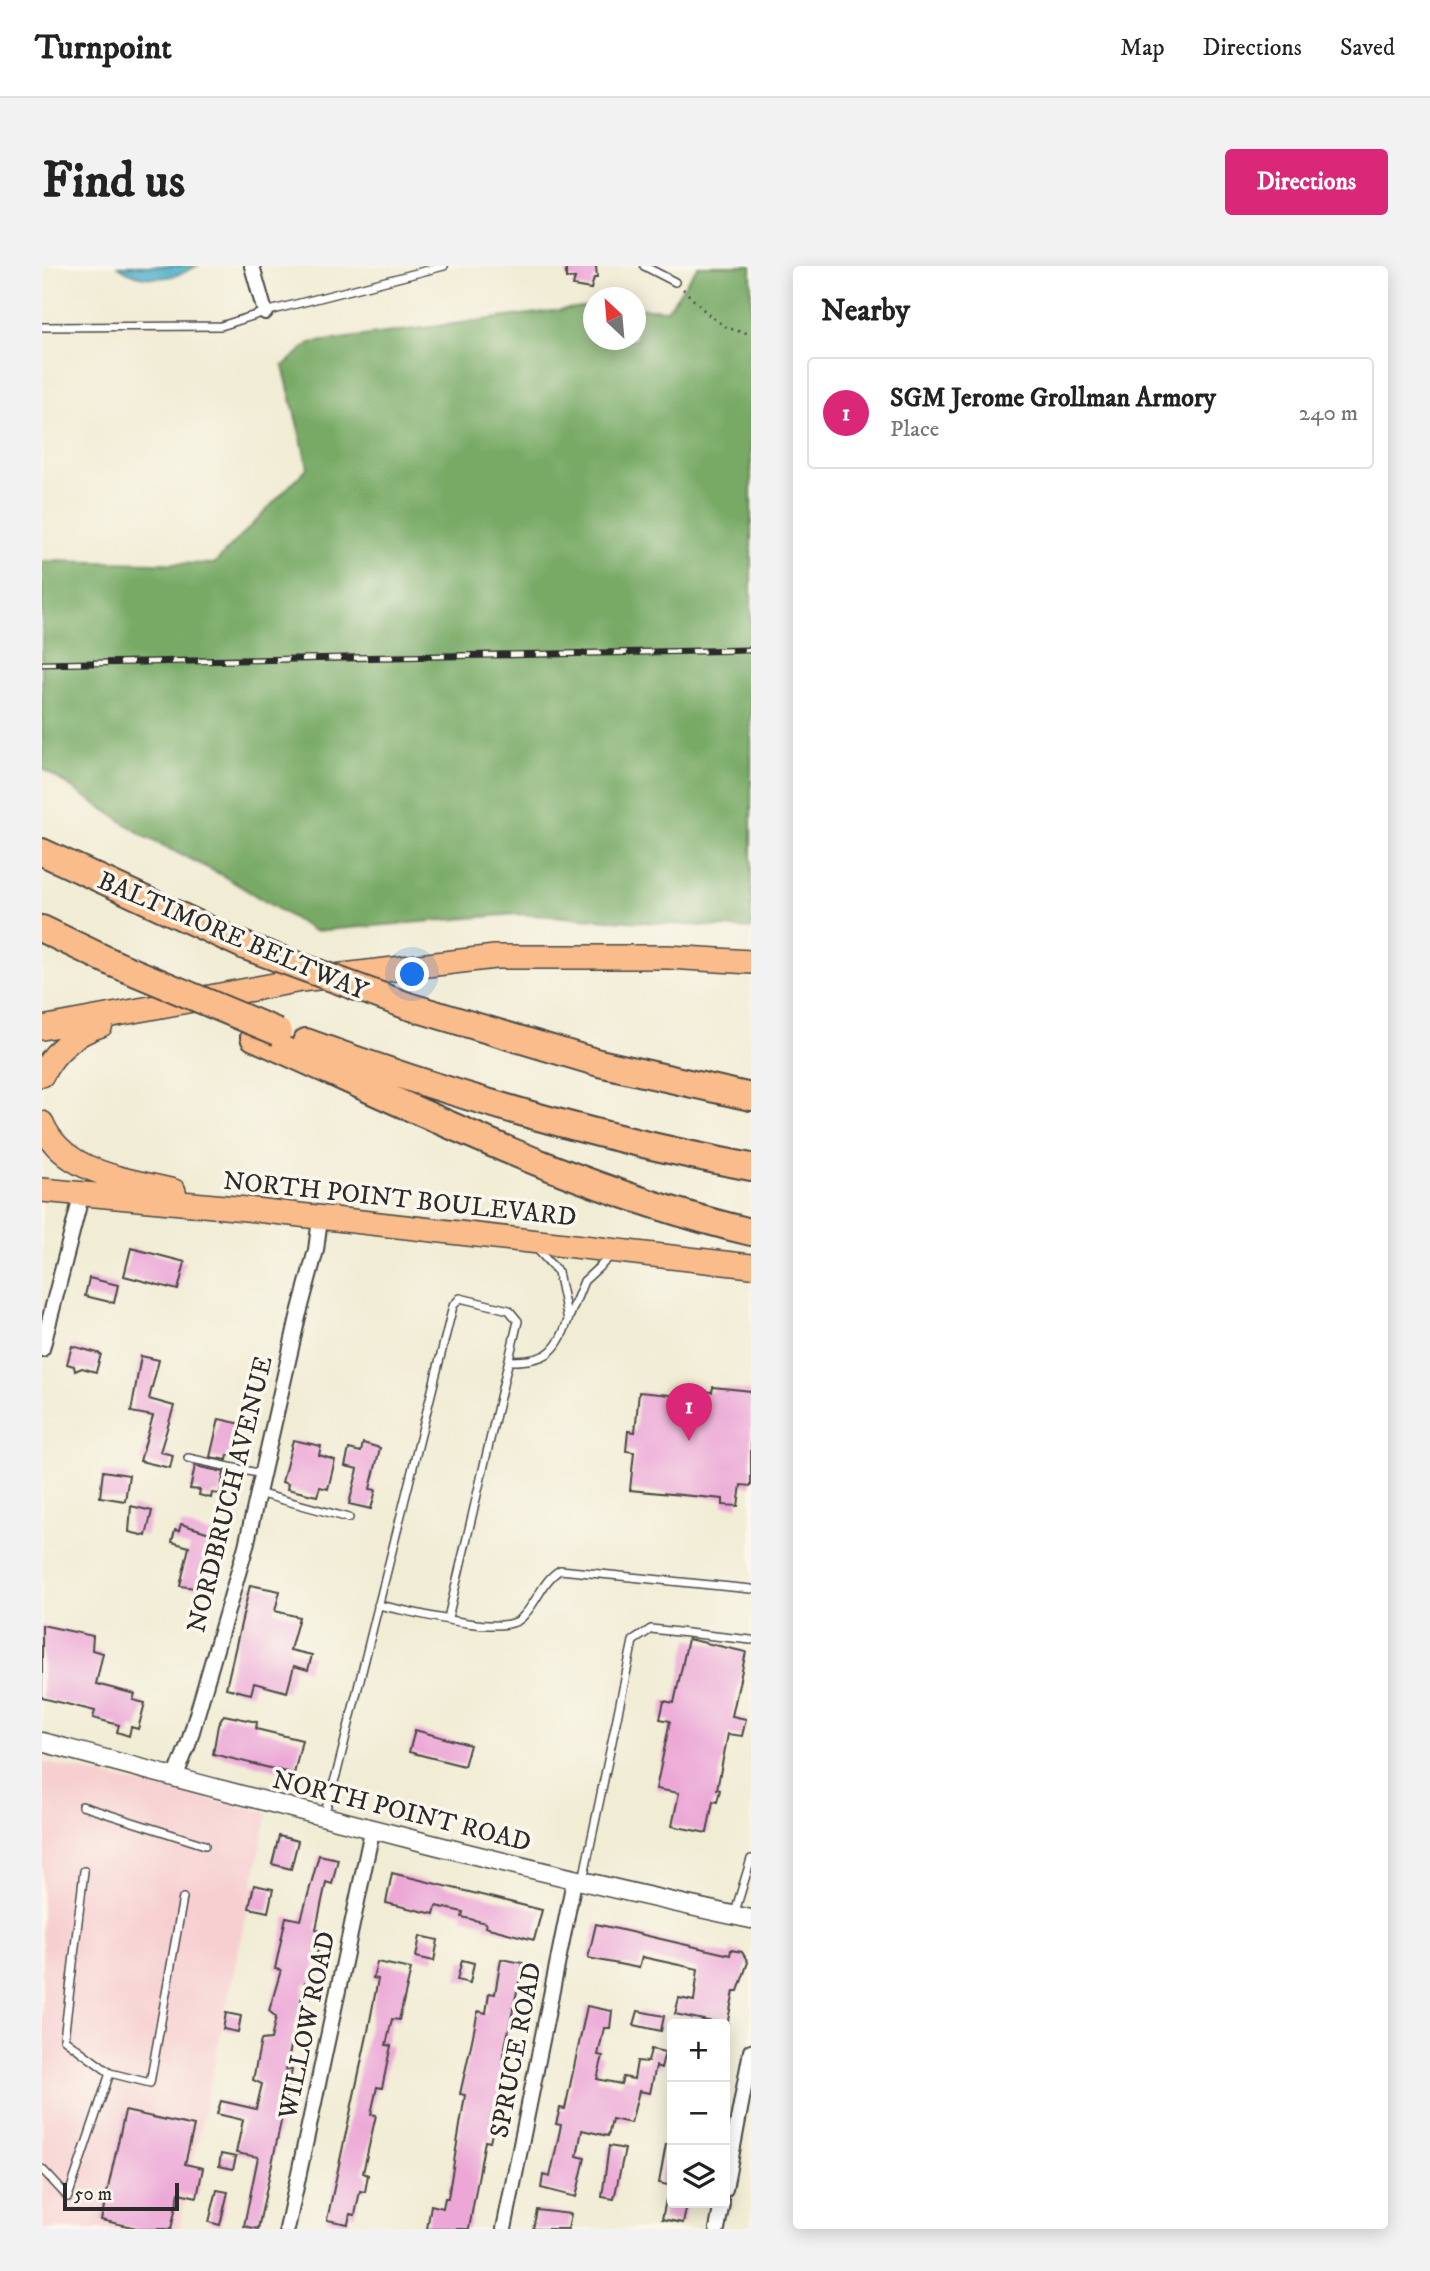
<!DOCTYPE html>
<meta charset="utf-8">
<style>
body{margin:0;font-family:"IM FELL DW Pica",serif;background:#f2f2f2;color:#222}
.controls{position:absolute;right:21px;bottom:21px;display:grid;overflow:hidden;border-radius:7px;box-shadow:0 4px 18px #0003}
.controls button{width:63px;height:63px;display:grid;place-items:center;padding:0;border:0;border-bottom:2px solid #e0e0e0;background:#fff;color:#222;font:35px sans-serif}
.compass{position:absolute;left:541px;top:21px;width:63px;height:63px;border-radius:50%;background:#fff;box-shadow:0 4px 18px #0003;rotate:334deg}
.scale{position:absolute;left:21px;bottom:18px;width:116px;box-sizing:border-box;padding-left:7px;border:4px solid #2b2b2b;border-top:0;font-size:19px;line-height:24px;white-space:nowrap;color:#2b2b2b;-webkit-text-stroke:5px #fbf7ec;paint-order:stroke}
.you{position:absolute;left:371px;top:709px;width:24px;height:24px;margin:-18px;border:5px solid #fff;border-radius:50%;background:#1a73e8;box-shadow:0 0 0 10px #1a73e833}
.badge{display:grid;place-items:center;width:46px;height:46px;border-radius:50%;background:#db2777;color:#fff;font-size:23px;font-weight:700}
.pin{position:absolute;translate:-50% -58px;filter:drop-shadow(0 2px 4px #0008)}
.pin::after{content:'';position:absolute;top:37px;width:24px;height:21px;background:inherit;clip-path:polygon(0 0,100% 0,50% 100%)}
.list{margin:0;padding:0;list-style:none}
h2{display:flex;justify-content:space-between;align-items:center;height:91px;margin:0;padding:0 28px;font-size:30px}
h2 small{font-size:23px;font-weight:400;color:#767676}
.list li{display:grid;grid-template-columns:46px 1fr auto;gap:21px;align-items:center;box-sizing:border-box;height:112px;margin:0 14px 14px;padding:0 14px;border:2px solid #e0e0e0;border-radius:7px}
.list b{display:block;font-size:26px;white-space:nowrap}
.list p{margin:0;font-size:23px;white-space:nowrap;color:#767676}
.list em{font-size:23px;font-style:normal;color:#767676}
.icon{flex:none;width:38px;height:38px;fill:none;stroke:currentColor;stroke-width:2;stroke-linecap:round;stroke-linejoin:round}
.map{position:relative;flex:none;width:709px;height:1963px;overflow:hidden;border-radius:7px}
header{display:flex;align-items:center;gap:42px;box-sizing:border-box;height:98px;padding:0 35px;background:#fff;border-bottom:2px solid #e0e0e0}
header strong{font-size:33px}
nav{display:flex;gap:38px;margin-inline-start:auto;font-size:24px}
.intro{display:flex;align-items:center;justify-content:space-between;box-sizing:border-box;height:168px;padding:0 42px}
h1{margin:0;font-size:49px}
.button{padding:18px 32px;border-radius:7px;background:#db2777;color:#fff;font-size:24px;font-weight:700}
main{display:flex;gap:42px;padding:0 42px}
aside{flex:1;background:#fff;border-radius:7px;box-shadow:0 4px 18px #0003}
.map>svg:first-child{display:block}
</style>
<header>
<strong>Turnpoint</strong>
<nav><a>Map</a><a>Directions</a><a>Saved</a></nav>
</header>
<div class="intro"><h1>Find us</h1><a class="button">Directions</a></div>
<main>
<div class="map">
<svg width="709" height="1963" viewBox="0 0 709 1963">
<rect width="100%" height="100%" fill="#fbf7ec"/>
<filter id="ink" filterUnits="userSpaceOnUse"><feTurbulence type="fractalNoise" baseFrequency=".0143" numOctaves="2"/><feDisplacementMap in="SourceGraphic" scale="14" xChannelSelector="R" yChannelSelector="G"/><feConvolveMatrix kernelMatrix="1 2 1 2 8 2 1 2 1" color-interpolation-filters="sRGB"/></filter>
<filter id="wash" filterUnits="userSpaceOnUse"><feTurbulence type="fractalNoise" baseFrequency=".00686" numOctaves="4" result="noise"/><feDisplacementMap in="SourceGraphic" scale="28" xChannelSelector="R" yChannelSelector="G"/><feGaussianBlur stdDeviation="1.57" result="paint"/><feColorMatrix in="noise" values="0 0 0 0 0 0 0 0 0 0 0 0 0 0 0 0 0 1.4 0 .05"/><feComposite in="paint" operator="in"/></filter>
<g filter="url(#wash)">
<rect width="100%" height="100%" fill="#f1ecd4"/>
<path fill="#f7cfd1" d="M0,1496L226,1546L137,1963H0Z"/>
<path fill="#78aa66" stroke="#526a48" stroke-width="2" d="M656,0H709V663L475,648L272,665L178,608L105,572L0,502V295L172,298L266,201L241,100L268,77L548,40H551L552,74H594V42L625,44Z"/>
<path fill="#47adc7" stroke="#396c79" stroke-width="2" d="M76,0H155C130,15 100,17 76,0Z"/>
<g id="blocks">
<path fill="#eca7d7" d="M524,0H554L555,12H552L549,23L531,20L533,12H524Z
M89,982L143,996L136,1024L82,1010Z
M47,1012L76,1019L72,1037L43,1030Z
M30,1080L59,1088L54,1106L40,1102L33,1105L32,1100L25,1098Z
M99,1090L117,1094L107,1133L132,1140L118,1186L131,1189L128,1202L98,1195L111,1150L89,1146Z
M671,1121L709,1125V1220L699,1219L696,1240L681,1239V1233L588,1224L592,1186L584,1185L586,1165L593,1166L597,1126L649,1131L650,1124L670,1126Z
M177,1153L200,1158L192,1190L186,1189L185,1194L168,1191Z
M251,1174L279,1180L277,1189L293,1194L286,1223L278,1221L275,1230L245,1223L246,1218L240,1216Z
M321,1177L338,1182L328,1223L334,1224L329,1243L307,1238L316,1203L303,1200L307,1183L319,1186Z
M153,1200L182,1206L178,1228L170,1227L169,1232L157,1229L158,1224L148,1223Z
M61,1205L87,1209L83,1235L58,1231Z
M89,1240L110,1245L104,1270L87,1266Z
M139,1258L174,1269L159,1307L164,1308L161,1323L138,1320L147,1281L130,1276L133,1264L137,1265Z
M208,1319L238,1325L233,1345L257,1351L248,1384L270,1389L266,1404L252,1400L245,1426L212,1417L209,1428L184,1422Z
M0,1359L51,1370L50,1384L61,1387L54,1418L93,1428L91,1434L103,1437L96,1463L89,1461L87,1470L75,1466L77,1459L51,1452L53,1445L0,1432Z
M646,1373L704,1386L690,1450L704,1453L700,1470L686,1468L675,1523L678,1524L675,1536L671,1535L665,1567L630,1560L637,1527L614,1523L628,1455L618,1453L622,1435L632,1437Z
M182,1449L215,1456L214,1463L260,1474L252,1508L171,1488L176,1459Z
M373,1464L428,1479L422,1500L367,1486Z
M237,1570L256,1575L249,1603L230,1598Z
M277,1589L296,1593L290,1618L284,1616L274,1663L280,1666L268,1718L263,1717L250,1776L244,1804H250L216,1963L202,1960L216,1891L194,1887L201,1854L175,1848L179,1835L214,1843L220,1818L211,1814L219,1774L229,1773L234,1751L227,1745L239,1704L233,1703L244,1651L259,1654Z
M350,1607L500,1644L492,1674L443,1661L444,1657L420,1651L421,1646L394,1640L392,1648L344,1637Z
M212,1619L231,1623L226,1646L207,1642Z
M554,1658L688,1689L689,1684L700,1686L706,1696L696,1725H692L685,1759L633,1748L637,1732L652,1735L656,1703L600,1691L597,1702L546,1692Z
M378,1670L396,1674L392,1695L374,1691Z
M459,1693L481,1697L462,1786L461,1792L466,1793L461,1820L448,1876L443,1875L442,1880L427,1963H385L389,1939L401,1942L403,1932H406L423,1829L418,1828L429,1779L436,1745L444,1747L447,1727L453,1728Z
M420,1694L432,1697L428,1717L415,1714Z
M335,1696L369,1703L357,1754L350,1753L344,1779L349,1780L346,1793L340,1822L335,1821L329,1848L334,1849L321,1907L326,1909L323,1926L318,1925L313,1949L308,1948L306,1958L285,1954L326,1765L336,1713L331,1712Z
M545,1740L570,1745L568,1762H562L556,1789L561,1790L555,1813L579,1818L581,1811L592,1813L595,1795L606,1796L609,1783L623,1786L619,1802L614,1800L608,1827L597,1825L589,1857L570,1853L566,1870L540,1864L535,1890L543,1892L534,1931L499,1922L501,1909L508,1911L519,1859L514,1858L518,1842L523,1843Z
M596,1745L622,1750L619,1765L592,1759Z
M184,1747L199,1750L196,1766L181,1763Z
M83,1845L152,1860L143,1898L161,1902L155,1931L137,1927L129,1963H99L59,1954Z
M624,1878L630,1879V1920L617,1917Z
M567,1880L583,1883L572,1933L560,1931Z
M179,1888L194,1891L191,1903L177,1900Z
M175,1924L186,1926L178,1959L167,1956Z
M624,1934L645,1939L641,1957L620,1953Z
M495,1944L529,1948L526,1963H491Z"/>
</g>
</g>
<g filter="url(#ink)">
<use href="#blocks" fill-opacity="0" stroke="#494844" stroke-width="2"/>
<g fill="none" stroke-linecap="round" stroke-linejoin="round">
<g stroke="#494844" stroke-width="10">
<path id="service" d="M602,0L633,16
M0,61L179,60L223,46L402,0
M494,982L516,1006L526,1054L542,1015L568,991
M469,1095C504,1095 515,1087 526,1054
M146,1192L220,1208
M216,1227L307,1252
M336,1339C365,1344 454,1370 477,1354C494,1341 499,1315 518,1304L709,1323
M40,1540L163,1579
M282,1549L295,1506L411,1040L418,1032L467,1044L476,1055L406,1352
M541,1614L591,1375L609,1363L709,1374
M692,1649L709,1593
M68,1807L108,1817L141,1632
M0,1903L26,1931L68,1807L22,1773L42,1605"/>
</g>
<g stroke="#494844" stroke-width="18">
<path id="minor" d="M210,0L223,46
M0,1083L40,927
M133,1512L146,1479L204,1280L256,1051L274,984L278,953
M683,1923L709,1785
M245,1963L330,1565
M462,1963L532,1615
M675,1963L680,1937"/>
</g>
<g stroke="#494844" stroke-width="21">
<path id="tertiary" d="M0,1476C236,1539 470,1602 709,1653"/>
</g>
<g stroke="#494844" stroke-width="26">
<path id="primary" d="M0,762L259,714L453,691H626L709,696
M0,809C12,785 33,767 59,759
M0,857C21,908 85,913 132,925
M0,924L204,943L709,1000"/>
</g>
<g stroke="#494844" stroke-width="30">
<path id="motorway" d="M0,586L203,680
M0,663L73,698
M366,740L557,797L709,831
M212,771C374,843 536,925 709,966
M264,776C409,829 557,872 709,901"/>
</g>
<path stroke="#494844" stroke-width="2.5" stroke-dasharray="2 5" stroke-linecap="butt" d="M641,23C661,43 679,66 709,67"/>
<use href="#service" stroke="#fff" stroke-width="7"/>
<use href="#minor" stroke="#fff" stroke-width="14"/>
<use href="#tertiary" stroke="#fff" stroke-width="18"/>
<use href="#primary" stroke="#f9bc8a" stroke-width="23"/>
<use href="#motorway" stroke="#f9bc8a" stroke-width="26"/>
<g stroke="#2b2b2b" stroke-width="7">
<path id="rail" d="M0,398L709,384"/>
</g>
<use href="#rail" stroke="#fbf7ec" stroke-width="4.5" stroke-dasharray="13" stroke-linecap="butt"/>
<g stroke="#494844" stroke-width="30" stroke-linecap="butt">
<path id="motorway-bridge" d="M203,680L366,740
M73,698L236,766"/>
</g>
<use href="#motorway-bridge" stroke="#f9bc8a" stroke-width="26"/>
</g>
</g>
<g text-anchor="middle" stroke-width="7" stroke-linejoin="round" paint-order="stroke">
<g font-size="26" fill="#2b2b2b" stroke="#fbf7ec">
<text transform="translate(191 669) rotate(23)" y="9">BALTIMORE BELTWAY</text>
<text transform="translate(358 932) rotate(6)" y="9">NORTH POINT BOULEVARD</text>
<text transform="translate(187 1228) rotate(-76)" y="9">NORDBRUCH AVENUE</text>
<text transform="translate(360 1544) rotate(14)" y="9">NORTH POINT ROAD</text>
<text transform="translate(264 1759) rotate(-78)" y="9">WILLOW ROAD</text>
<text transform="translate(473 1784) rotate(-79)" y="9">SPRUCE ROAD</text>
</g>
</g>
</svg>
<div class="controls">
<button>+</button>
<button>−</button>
<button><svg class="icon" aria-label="layers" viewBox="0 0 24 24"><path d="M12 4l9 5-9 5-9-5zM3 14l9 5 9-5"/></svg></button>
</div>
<svg class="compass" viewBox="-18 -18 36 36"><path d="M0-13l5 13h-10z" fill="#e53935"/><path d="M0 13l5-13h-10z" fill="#767676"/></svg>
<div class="scale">50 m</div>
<div class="you"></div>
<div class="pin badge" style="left:647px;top:1175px">1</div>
</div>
<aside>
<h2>Nearby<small></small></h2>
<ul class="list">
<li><span class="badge">1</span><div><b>SGM Jerome Grollman Armory</b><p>Place</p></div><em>240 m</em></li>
</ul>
</aside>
</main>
